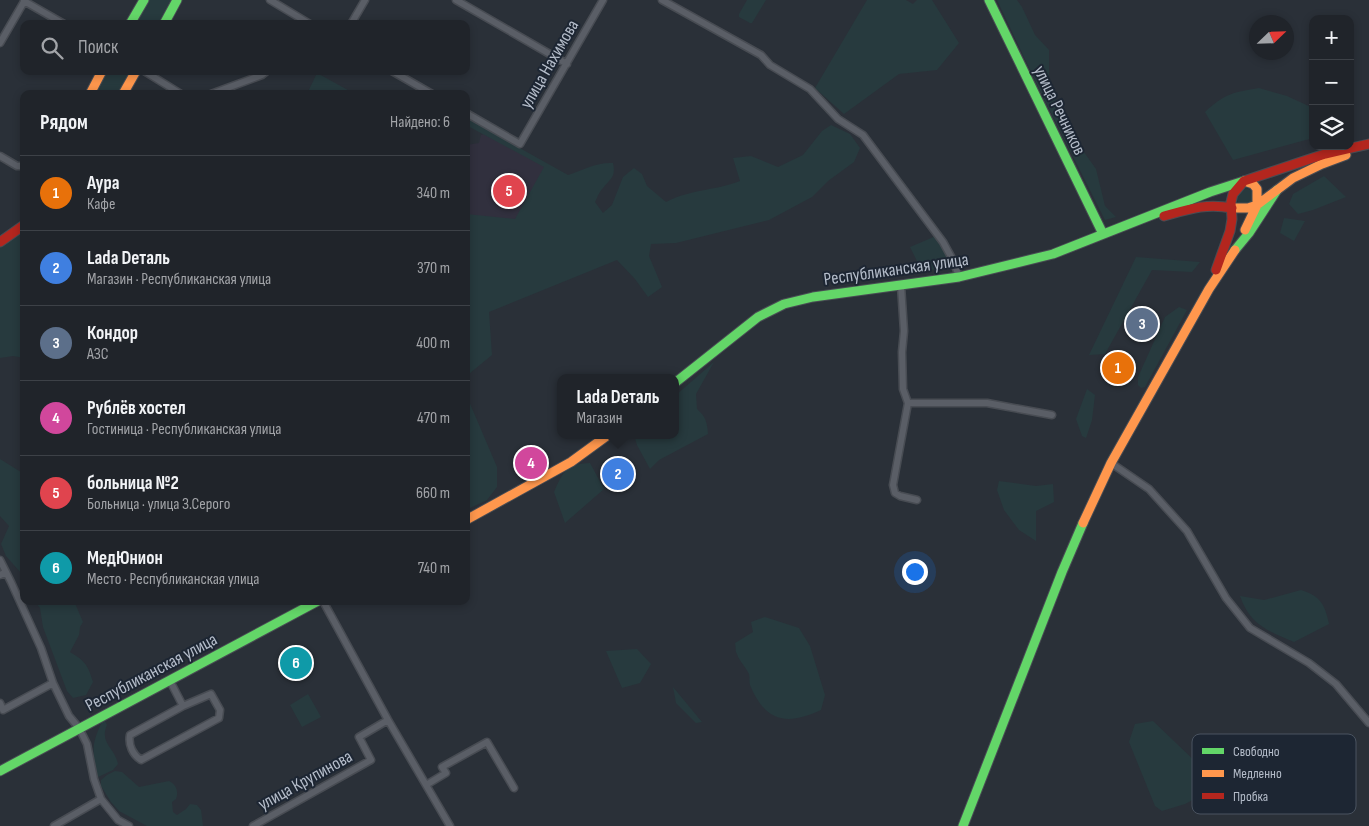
<!DOCTYPE html>
<html lang="ru">
<meta charset="utf-8">
<style>
body{margin:0;font-family:"Sofia Sans Condensed",sans-serif;background:#2d3036;color:#f1f3f6}
.controls{position:absolute;right:15px;top:15px;display:grid;overflow:hidden;border-radius:10px;box-shadow:0 2px 8px #0003}
.controls button{width:45px;height:45px;display:grid;place-items:center;padding:0;border:0;border-bottom:1px solid #3d4147;background:#20242a;color:#f1f3f6;font:25px sans-serif}
.compass{position:absolute;left:1249px;top:15px;width:45px;height:45px;border-radius:50%;background:#20242a;box-shadow:0 2px 8px #0003;rotate:67deg}
.you{position:absolute;left:914px;top:571px;width:18px;height:18px;margin:-12px;border:4px solid #fff;border-radius:50%;background:#1a73e8;box-shadow:0 0 0 8px #1a73e833}
.badge{display:grid;place-items:center;width:32px;height:32px;border-radius:50%;background:#b45309;color:#fff;font-size:16px;font-weight:700}
.pin{position:absolute;translate:-50% -50%;border:2px solid #fff;box-shadow:0 1px 5px #0006}
.popup{position:absolute;left:557px;top:374px;width:122px;height:65px;box-sizing:border-box;display:grid;place-content:center;border-radius:10px;background:#20242a;filter:drop-shadow(0 1px 4px #0005);font-size:16px;white-space:nowrap;color:#a2a4a8}
.popup b{font-size:19px;color:#f1f3f6}
.popup::after{content:'';position:absolute;left:50%;top:100%;margin-left:-10px;border:10px solid transparent;border-top-color:#20242a}
.list{margin:0;padding:0;list-style:none}
h2{display:flex;justify-content:space-between;align-items:center;height:65px;margin:0;padding:0 20px;font-size:21px}
h2 small{font-size:16px;font-weight:400;color:#a2a4a8}
.list li{display:grid;grid-template-columns:32px 1fr auto;gap:15px;align-items:center;box-sizing:border-box;height:75px;padding:0 20px;border-top:1px solid #3d4147}
.list b{display:block;font-size:19px;white-space:nowrap}
.list p{margin:0;font-size:16px;white-space:nowrap;color:#a2a4a8}
.list em{font-size:16px;font-style:normal;color:#a2a4a8}
.icon{flex:none;width:28px;height:28px;fill:none;stroke:currentColor;stroke-width:2;stroke-linecap:round;stroke-linejoin:round}
.map{position:relative;flex:none;width:1369px;height:826px;overflow:hidden}
.search{position:absolute;background:#20242a;box-shadow:0 2px 8px #0003;left:20px;top:20px;width:450px;height:55px;display:flex;align-items:center;gap:12px;box-sizing:border-box;padding:0 18px;border-radius:10px;color:#a2a4a8;font-size:19px}
.panel{position:absolute;background:#20242a;box-shadow:0 2px 8px #0003;left:20px;top:90px;width:450px;height:515px;border-radius:10px}
.map>svg:first-child{display:block}
</style>
<div class="map">
<svg width="1369" height="826" viewBox="0 0 1369 826">
<rect width="100%" height="100%" fill="#2a3038"/>
<path fill="#31303e" d="M487,133L554,172L514,224H466V145L479,143L481,135Z"/>
<path fill="#273a3e" d="M147,0H172L160,24H133Z
M747,0H766L752,23H750L739,17V14Z
M867,0H906L913,4L917,0H932L959,43L937,70L899,74L844,114L815,88Z
M997,0H1017L1022,7L1035,35L1049,50V76L1056,101L1076,141L1096,169L1105,206L1116,217L1105,220L1041,93Z
M107,71H123L130,76L119,94H94Z
M317,73L355,94H307Z
M1259,88L1287,96L1313,108V138L1233,160L1205,112C1224,94 1234,92 1259,88Z
M466,118L568,175C583,170 597,162 613,163C616,177 611,178 603,188C599,192 597,198 595,202L603,213L612,205L623,177L634,168L642,174L647,186L666,202C691,189 714,191 740,181L733,158L751,156L778,167L803,155L822,131L831,125L850,134L860,148L854,162L828,181L812,197L769,220L676,243L651,244L649,256L662,287L648,297L635,279L617,260L489,312L492,355L470,373L468,399L497,467V487L487,500L466,510V214L515,219L544,167L466,125Z
M1324,176L1346,197L1313,210L1298,214L1289,204L1293,194Z
M1236 197a9 9 0 1 1 18 0a9 9 0 1 1-18 0Z
M1284,218L1305,221L1294,241L1280,233Z
M24,231V358L13,356L0,358V245Z
M936,236L949,259L947,268L922,271L910,247Z
M1136,257L1200,262L1192,272L1152,270L1105,354L1089,355Z
M1179,307L1187,310L1145,387L1141,388L1138,385V377L1165,317Z
M714,362L696,394L697,409C706,417 707,422 708,434L659,460L650,469L637,445L634,435H676V395Z
M1087,389L1095,395L1092,420L1086,438L1082,436L1076,419Z
M0,459L24,474V581L21,573L6,556L1,544L9,526L0,516Z
M590,463L604,489L565,523L554,492C563,472 566,464 590,463Z
M999,481L1036,486L1053,484L1054,502L1036,511V541L1019,530L1004,510L997,490Z
M1301,590C1321,596 1325,605 1329,624L1294,642C1268,631 1250,625 1240,596L1264,600Z
M34,601H74L83,622L80,627L79,635L70,652C85,661 88,665 93,682L86,695L73,698L67,691L43,627L40,608Z
M765,617L799,628L810,646L825,695L821,710C787,726 765,722 750,685C749,681 750,678 749,674C746,667 739,661 737,654C735,651 736,646 735,643L753,632L751,622Z
M637,649L651,664L640,683L622,688L606,651Z
M673,687L702,722L696,723L676,703Z
M308,694L321,717L302,727L290,705Z
M105,721L107,725C99,743 115,748 118,764L113,770L98,777C92,753 91,744 102,722Z
M1153,721L1199,765L1207,779L1202,795L1185,804L1162,811L1155,806L1129,742L1135,724Z
M115,771L122,772L139,787L169,781C176,784 179,792 176,799L172,802L173,812L177,815L186,809L190,804L197,805L201,810L203,826H147L119,811L111,802L101,786V780L107,775Z"/>
<g fill="none" stroke-linecap="round" stroke-linejoin="round">
<g stroke="#484c53" stroke-width="9">
<path id="street" d="M270,0L310,24
M456,0L567,64
M662,0L761,55L770,65L810,89L838,119L863,135L943,242L954,262L959,277
M24,1L64,24
M351,24L365,0
M0,43L25,0
M144,71L181,94
M392,71L432,94
M211,94L262,75L267,71
M466,113L520,144L603,0
M0,156L17,166H24
M901,286L904,331L902,352L903,389L908,403L893,485L895,493L900,496L917,500
M908,403H987L1052,415
M1111,463L1149,489L1187,531L1226,598L1250,628L1309,663L1336,684L1369,723
M0,560L6,572
M0,575L6,572L11,582L41,648L53,683L69,716L79,728L87,744L94,779L101,799L118,820L129,826
M323,601L388,720L450,826
M170,681L183,706L130,735C128,745 133,755 141,760L219,718L220,710L211,694L183,706
M0,703L3,710L53,683
M426,785L446,773L442,767L487,742L514,788
M54,826L101,799
M253,826L371,760L359,737L388,720"/>
</g>
<g stroke="#484c53" stroke-width="11">
<path id="fast" d="M989,0L1103,234
M130,24L144,0
M164,24L177,0
M1235,250L1249,233L1277,190
M676,382L758,317L784,304L813,297L959,277L1053,254L1210,192L1244,181
M0,771L318,601
M963,826L1062,572L1083,523"/>
</g>
<g stroke="#484c53" stroke-width="11">
<path id="slow" d="M90,94L102,71
M123,94L136,71
M1232,208H1248L1257,205V189L1253,184L1244,181
M1245,230L1257,205L1293,178L1322,164L1346,155
M466,520L571,462L608,435
M1083,523L1111,463L1209,289L1235,250"/>
</g>
<g stroke="#484c53" stroke-width="11">
<path id="jam" d="M1164,216C1189,209 1206,203 1232,208
M0,242L24,225
M1216,270L1230,231L1232,219L1231,202L1233,194L1244,181L1325,154L1369,144"/>
</g>
<use href="#street" stroke="#5a5e66" stroke-width="6"/>
<use href="#fast" stroke="#63d668" stroke-width="9"/>
<use href="#slow" stroke="#ff974d" stroke-width="9"/>
<use href="#jam" stroke="#b3261e" stroke-width="9"/>
</g>
<g text-anchor="middle" stroke-width="4" stroke-linejoin="round" paint-order="stroke">
<g font-size="18" fill="#b4bcc9" stroke="#1d2633">
<text transform="translate(549 64) rotate(-60)" y="6">улица Нахимова</text>
<text transform="translate(1060 110) rotate(64)" y="6">улица Речников</text>
<text transform="translate(896 269) rotate(-8)" y="6">Республиканская улица</text>
<text transform="translate(151 672) rotate(-28)" y="6">Республиканская улица</text>
<text transform="translate(305 780) rotate(-29)" y="6">улица Крупинова</text>
</g>
</g>
<rect x="1192" y="734" width="164" height="80" rx="8" fill="#1d2633" stroke="#4a5360" stroke-width="1"/>
<rect x="1202" y="748" width="22" height="6" fill="#63d668"/>
<rect x="1202" y="770" width="22" height="7" fill="#ff974d"/>
<rect x="1202" y="793" width="22" height="6" fill="#b3261e"/>
<g font-size="14" fill="#b4bcc9">
<text x="1233" y="756">Свободно</text>
<text x="1233" y="778">Медленно</text>
<text x="1233" y="801">Пробка</text>
</g>
</svg>
<div class="controls">
<button>+</button>
<button>−</button>
<button><svg class="icon" aria-label="layers" viewBox="0 0 24 24"><path d="M12 4l9 5-9 5-9-5zM3 14l9 5 9-5"/></svg></button>
</div>
<svg class="compass" viewBox="-18 -18 36 36"><path d="M0-13l5 13h-10z" fill="#e53935"/><path d="M0 13l5-13h-10z" fill="#a2a4a8"/></svg>
<div class="you"></div>
<div class="pin badge" style="left:1118px;top:368px;background:#e8710a">1</div>
<div class="pin badge" style="left:618px;top:474px;background:#3f7fe0">2</div>
<div class="popup"><b>Lada Dеталь</b>Магазин</div>
<div class="pin badge" style="left:1142px;top:324px;background:#5c6f8a">3</div>
<div class="pin badge" style="left:531px;top:463px;background:#d1479c">4</div>
<div class="pin badge" style="left:509px;top:191px;background:#e0444e">5</div>
<div class="pin badge" style="left:296px;top:663px;background:#0f9aa8">6</div>
<div class="search"><svg class="icon" aria-label="search" viewBox="0 0 24 24"><circle cx="10" cy="10" r="6"/><path d="M15 15l6 6"/></svg>Поиск</div>
<section class="panel">
<h2>Рядом<small>Найдено: 6</small></h2>
<ul class="list">
<li><span class="badge" style="background:#e8710a">1</span><div><b>Аура</b><p>Кафе</p></div><em>340 m</em></li>
<li><span class="badge" style="background:#3f7fe0">2</span><div><b>Lada Dеталь</b><p>Магазин · Республиканская улица</p></div><em>370 m</em></li>
<li><span class="badge" style="background:#5c6f8a">3</span><div><b>Кондор</b><p>АЗС</p></div><em>400 m</em></li>
<li><span class="badge" style="background:#d1479c">4</span><div><b>Рублёв хостел</b><p>Гостиница · Республиканская улица</p></div><em>470 m</em></li>
<li><span class="badge" style="background:#e0444e">5</span><div><b>больница №2</b><p>Больница · улица З.Серого</p></div><em>660 m</em></li>
<li><span class="badge" style="background:#0f9aa8">6</span><div><b>МедЮнион</b><p>Место · Республиканская улица</p></div><em>740 m</em></li>
</ul>
</section>
</div>
